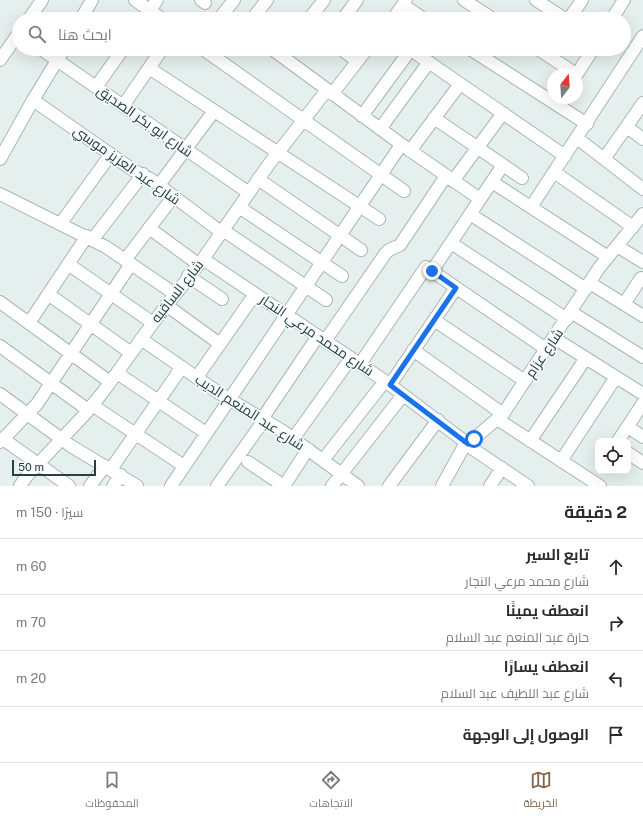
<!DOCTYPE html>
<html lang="ar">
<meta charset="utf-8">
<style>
body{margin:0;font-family:"Public Sans",Cairo,sans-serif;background:#f2f2f3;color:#2b2b33;direction:rtl}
.controls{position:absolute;right:12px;bottom:12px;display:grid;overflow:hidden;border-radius:8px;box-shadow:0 4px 16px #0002}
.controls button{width:36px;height:36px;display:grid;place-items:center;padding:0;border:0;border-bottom:1px solid #e1e1e2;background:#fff;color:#2b2b33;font:20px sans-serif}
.compass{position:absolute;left:547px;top:68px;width:36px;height:36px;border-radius:50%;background:#fff;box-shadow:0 4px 16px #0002;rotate:17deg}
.scale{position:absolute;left:12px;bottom:10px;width:84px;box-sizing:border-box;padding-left:4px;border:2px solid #234141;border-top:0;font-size:11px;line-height:14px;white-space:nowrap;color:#234141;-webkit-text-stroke:3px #f6fbfa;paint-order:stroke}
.stop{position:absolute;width:12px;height:12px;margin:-9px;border:3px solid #1a73e8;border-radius:50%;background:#fff}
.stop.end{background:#1a73e8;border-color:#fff;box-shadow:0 1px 4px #0008}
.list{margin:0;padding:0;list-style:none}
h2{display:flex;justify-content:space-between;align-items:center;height:52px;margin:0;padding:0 16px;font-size:17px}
h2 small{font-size:13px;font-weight:400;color:#7c7c81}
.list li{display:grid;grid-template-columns:26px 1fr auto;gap:12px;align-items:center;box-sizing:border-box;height:56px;padding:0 16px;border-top:1px solid #e1e1e2}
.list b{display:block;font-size:15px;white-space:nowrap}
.list p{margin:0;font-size:13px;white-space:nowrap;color:#7c7c81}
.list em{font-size:13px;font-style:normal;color:#7c7c81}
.icon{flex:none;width:22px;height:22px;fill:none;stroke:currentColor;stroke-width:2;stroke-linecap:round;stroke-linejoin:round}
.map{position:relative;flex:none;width:643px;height:486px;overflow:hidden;direction:ltr}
.search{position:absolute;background:#fff;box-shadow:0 4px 16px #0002;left:12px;right:12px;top:12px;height:44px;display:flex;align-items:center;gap:10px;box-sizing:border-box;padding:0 14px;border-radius:22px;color:#7c7c81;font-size:15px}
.sheet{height:276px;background:#fff}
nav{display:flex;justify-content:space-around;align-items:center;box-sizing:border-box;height:56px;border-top:1px solid #e1e1e2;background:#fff;font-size:11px;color:#7c7c81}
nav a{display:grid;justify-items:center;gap:2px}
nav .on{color:#866446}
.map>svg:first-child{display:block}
</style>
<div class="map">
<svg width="643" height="486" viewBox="0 0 643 486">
<rect width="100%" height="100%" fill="#e5efed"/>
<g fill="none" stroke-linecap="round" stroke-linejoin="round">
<g stroke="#a7b7b6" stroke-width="14">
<path id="street" d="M135,0L162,19
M201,0L205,3
M464,0L493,19
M536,0L565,19
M403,5L424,19
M29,19L42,0
M144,19L157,0
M219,19L234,0
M252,19L267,0
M309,19L324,0
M343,19L357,0
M393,19L406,0
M569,19L582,0
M612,19L624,0
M41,49L249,193
M203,49L404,191
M272,49L405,147L480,199
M341,49L357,61
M470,49L587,124
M538,49L576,74
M411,50L565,156
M0,60L19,33
M149,68L379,219
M577,74L593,49
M96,87L123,49
M332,94L367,49
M33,100L133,170L152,180L221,232
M123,106L162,49
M362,116L411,49
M434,118L522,178
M627,127L643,139
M380,129L429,62
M577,138L643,189
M410,151L460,84
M604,159L643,103
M554,172L633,227
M258,179L361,250
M453,181L503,113
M492,182L608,257
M159,185L214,111
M0,194L106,247L175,294
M239,207L342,276
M531,207L643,36
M470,214L586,289
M61,223L111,154
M149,228L198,264
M223,230L326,300
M93,239L143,174
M451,243L567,319
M617,246L643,262
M203,259L385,381L468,444
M125,260L173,197
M68,264L153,323
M432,271L503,165
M188,276L222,299
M590,283L643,316
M48,294L131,353
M0,302L110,382
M624,304L641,278
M166,305L220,344
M571,312L643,357
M434,320L525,381
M29,323L87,236
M554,338L643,394
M141,339L219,393L284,432L358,486
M325,341L385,254L389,250L400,245L446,176
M0,346L88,410
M413,350L503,414
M360,364L426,267L546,349
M117,373L206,433
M197,377L255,294
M390,385L456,288
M0,394L71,446L137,486
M92,405L184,466
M262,419L318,336
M497,419L600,486
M628,427L643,437
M3,439L69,486
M293,439L351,358
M530,441L586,358
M618,441L643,403
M0,442L37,404L131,264
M467,445L528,486
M628,453L643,463
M323,460L385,381
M561,461L616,377
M248,462L284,486
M111,469L182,367
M20,486L26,477L86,413L103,392L153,323L203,259L269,164L327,90
M90,486L105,466
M113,486L121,475
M171,486L401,145
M217,486L264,420
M284,486L308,449
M332,486L403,395
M389,486L438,420
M442,486L463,448L503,414L599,268L643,214
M490,486L502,468"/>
</g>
<g stroke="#a3bbb9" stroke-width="14">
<path id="secondary" d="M81,19L92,0
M0,159L33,100L64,49"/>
</g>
<use href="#street" stroke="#fff" stroke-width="12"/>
<use href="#secondary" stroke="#fff" stroke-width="12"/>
</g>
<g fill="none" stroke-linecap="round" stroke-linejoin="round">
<path stroke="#1a73e8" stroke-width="5" d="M432,271L456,288L390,385L468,444L474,439"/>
</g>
<g text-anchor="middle" stroke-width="3.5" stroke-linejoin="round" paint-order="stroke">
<g font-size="14" fill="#234141" stroke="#f6fbfa">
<text transform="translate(145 121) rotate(35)" y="5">شارع ابو بكر الصديق</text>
<text transform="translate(127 165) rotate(35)" y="5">شارع عبد العزيز موسي</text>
<text transform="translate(177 291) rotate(-52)" y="5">شارع الساقيه</text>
<text transform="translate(317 335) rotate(34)" y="5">شارع محمد مرعي النجار</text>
<text transform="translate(544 353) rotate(-56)" y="5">شارع عزام</text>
<text transform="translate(250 412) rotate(33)" y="5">شارع عبد المنعم الديب</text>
</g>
</g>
</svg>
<div class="controls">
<button><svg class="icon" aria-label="locate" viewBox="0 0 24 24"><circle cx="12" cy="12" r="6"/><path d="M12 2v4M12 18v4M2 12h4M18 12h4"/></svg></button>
</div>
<svg class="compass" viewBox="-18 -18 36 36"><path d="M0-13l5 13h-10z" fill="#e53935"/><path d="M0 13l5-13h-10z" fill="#7c7c81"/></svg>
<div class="scale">50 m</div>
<div class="stop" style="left:474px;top:439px"></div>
<div class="stop end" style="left:432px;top:271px"></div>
<div class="search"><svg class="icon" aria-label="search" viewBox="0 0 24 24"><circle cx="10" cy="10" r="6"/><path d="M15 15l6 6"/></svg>ابحث هنا</div>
</div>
<section class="sheet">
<h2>2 دقيقة<small>سيرًا · 150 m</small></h2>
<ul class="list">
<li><svg class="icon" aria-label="ahead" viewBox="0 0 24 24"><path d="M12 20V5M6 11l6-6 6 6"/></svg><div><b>تابع السير</b><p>شارع محمد مرعي النجار</p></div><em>60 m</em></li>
<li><svg class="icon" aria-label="right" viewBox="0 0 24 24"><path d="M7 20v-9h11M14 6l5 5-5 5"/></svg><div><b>انعطف يمينًا</b><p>حارة عبد المنعم عبد السلام</p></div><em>70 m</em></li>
<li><svg class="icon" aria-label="left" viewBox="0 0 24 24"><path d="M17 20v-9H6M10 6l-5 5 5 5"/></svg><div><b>انعطف يسارًا</b><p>شارع عبد اللطيف عبد السلام</p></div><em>20 m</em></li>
<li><svg class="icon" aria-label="arrive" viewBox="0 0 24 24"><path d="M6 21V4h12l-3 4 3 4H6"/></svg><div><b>الوصول إلى الوجهة</b></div></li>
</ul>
</section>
<nav>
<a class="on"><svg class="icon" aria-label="map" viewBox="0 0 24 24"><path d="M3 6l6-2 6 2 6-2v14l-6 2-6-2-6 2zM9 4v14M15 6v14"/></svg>الخريطة</a>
<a><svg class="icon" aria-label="directions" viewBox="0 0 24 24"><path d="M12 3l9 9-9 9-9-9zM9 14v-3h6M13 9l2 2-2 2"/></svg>الاتجاهات</a>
<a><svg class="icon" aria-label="saved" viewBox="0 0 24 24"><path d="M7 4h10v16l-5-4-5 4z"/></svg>المحفوظات</a>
</nav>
